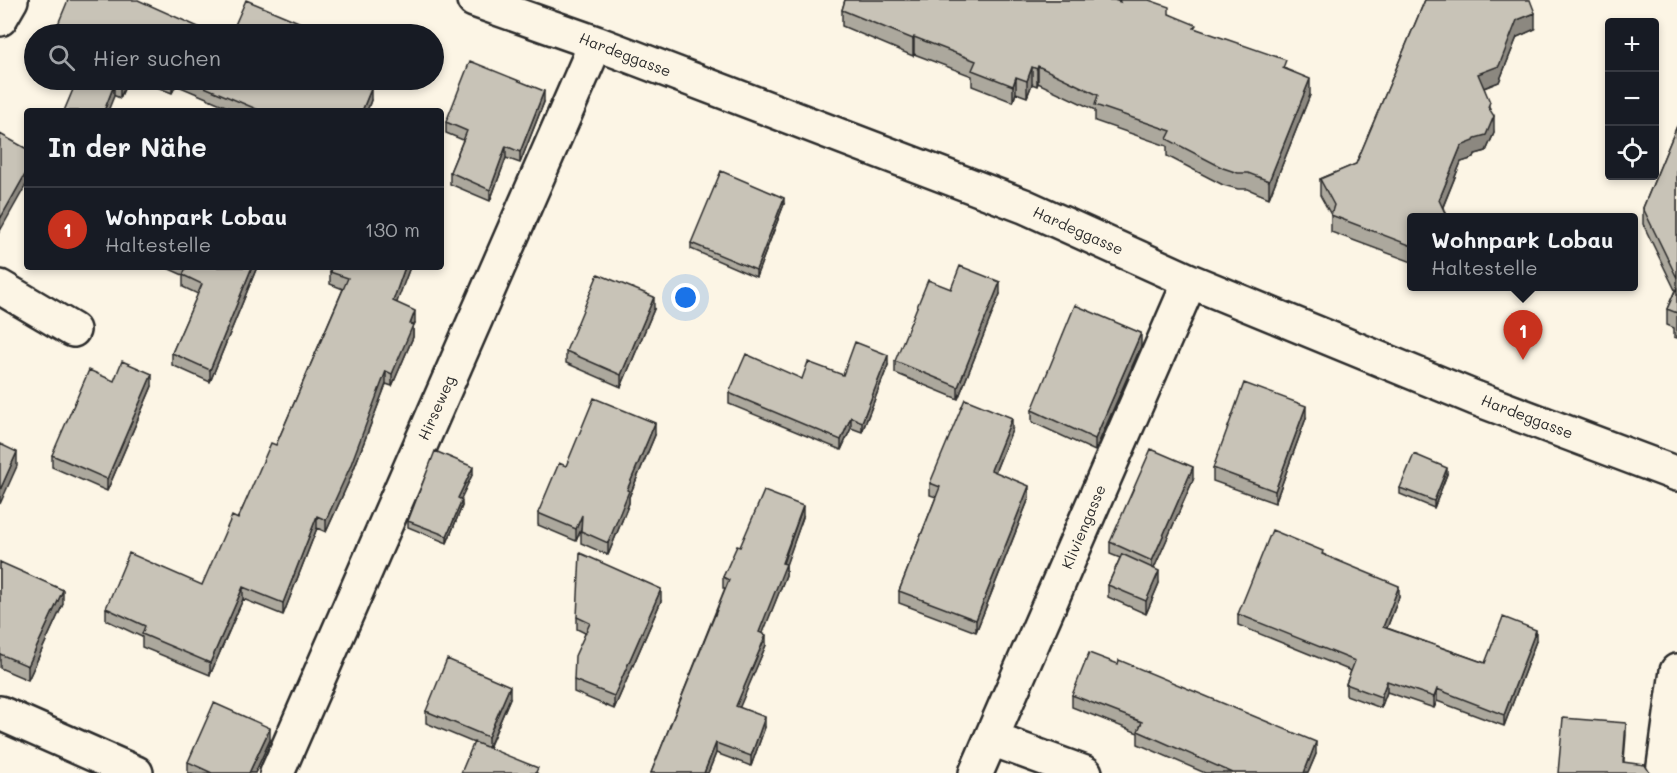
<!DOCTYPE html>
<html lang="de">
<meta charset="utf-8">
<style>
body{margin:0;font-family:Mali,sans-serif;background:#242831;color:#f1f3f6}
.controls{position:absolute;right:18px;top:18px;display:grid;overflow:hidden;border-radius:6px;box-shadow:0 3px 9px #0003}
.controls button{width:54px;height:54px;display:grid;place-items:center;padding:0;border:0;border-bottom:2px solid #363941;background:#171b24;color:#f1f3f6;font:30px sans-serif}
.you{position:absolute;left:686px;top:298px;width:21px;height:21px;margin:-15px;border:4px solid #fff;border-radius:50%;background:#1a73e8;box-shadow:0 0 0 9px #1a73e833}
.badge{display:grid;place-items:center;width:39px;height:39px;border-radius:50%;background:#c8321e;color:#fff;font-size:20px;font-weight:700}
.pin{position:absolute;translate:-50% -50px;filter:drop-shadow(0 2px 3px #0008)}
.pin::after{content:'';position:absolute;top:32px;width:21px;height:18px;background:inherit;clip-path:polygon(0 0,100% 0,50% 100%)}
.popup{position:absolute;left:1407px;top:213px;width:231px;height:78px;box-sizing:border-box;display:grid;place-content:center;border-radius:6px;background:#171b24;filter:drop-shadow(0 2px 4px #0005);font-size:20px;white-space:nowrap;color:#9ea1a6}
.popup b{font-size:22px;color:#f1f3f6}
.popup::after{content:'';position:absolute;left:50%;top:100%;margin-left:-12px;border:12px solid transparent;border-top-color:#171b24}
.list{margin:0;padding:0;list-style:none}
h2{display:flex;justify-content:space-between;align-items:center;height:78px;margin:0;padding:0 24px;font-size:26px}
h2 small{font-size:20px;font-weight:400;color:#9ea1a6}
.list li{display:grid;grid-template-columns:39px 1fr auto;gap:18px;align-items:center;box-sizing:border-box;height:84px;padding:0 24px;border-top:2px solid #363941}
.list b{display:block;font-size:22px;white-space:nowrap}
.list p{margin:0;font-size:20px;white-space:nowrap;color:#9ea1a6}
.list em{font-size:20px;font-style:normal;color:#9ea1a6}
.icon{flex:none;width:33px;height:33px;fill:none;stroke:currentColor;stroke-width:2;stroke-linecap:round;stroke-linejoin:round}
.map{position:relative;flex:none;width:1677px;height:773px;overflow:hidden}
.search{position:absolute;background:#171b24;box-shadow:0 3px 9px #0003;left:24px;top:24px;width:420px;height:66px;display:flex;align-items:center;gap:15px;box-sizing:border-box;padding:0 21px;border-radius:33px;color:#9ea1a6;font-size:22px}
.panel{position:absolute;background:#171b24;box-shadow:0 3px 9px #0003;left:24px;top:108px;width:420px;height:162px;border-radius:6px}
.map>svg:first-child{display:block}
</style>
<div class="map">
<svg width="1677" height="773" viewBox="0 0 1677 773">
<rect width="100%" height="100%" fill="#fcf5e5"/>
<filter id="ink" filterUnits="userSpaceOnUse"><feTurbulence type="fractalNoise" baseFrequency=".0167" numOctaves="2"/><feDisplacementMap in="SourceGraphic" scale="12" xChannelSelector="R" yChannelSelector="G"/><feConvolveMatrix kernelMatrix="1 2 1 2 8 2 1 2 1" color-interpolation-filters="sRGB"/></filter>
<g filter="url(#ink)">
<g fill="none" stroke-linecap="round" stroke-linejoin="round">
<g stroke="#2b2b2b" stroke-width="38">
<path id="minor" d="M474,0L596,43L1024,206L1190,281L1475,398L1677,474
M0,19L11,0
M0,287L73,330
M0,713L136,773
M992,739L1085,773
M277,773L596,43
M976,773L1190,281
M1663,773L1677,671"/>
</g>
<use href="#minor" stroke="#fcf5e5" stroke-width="33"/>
</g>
<path fill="#aca89d" stroke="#2b2b2b" stroke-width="1.5" d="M845,0H1149L1169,14L1196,29L1286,69L1310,95L1269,198L1248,189H1238L1223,185L1167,156V146L1095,121V110L1038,83L1037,86L1032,84L1027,97L1016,93L1013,102L972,86V76L914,54L913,56L842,26V10Z
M1425,0L1535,29L1517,37L1499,82L1484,88L1490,110L1494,133L1486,151L1475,154L1474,158L1461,162L1443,207L1446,218H1412V262L1331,232V215L1320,195V179L1356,164Z
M77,80H128L120,98Z
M139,80H347L371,100L367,111H237L176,85L172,93Z
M544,102L520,163L506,158L490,201L450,184V172L463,140L446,133V122Z
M1677,126V338L1674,337V328L1667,325V309L1675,290L1643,224V208Z
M784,204L756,277L691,249V243Z
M165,267H257L210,382L172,365V353L198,294L183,287V275Z
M331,267H410L396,303L415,323L413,327V337L392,386L386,384L350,479L326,532L317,528L283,615L243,599L210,675L142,647V637L106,620V608L202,585L276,445L343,289L330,284V272Z
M951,289L1000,294L958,399L895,373V361Z
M654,309L621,387L566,363V351Z
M1141,346L1095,451L1032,422V410Z
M888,365L862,432L851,428L841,450L729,404V393L802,379L843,375Z
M114,381L152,386L107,491L52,467V455Z
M1306,418L1275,503L1213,481V468Z
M1012,430L995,472L1029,498L976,632L899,603V591L936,497L930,495V483Z
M655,435L629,497V503L608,555L581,543V529L576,541L538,525V513L566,466Z
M473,473L460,499L462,506L447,543L408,527V521Z
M1447,474L1434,508L1400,494V488Z
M1193,480L1154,568L1159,583L1146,614L1108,597V585L1120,558L1110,554V542Z
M803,517L786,564V575L762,634L766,645L739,707L765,727L751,766L716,753L708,773H651L725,588H723V577L740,547Z
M1323,554L1399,597L1387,628L1485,663L1536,641L1504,726L1437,701L1434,708L1387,692L1381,708L1346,695V684L1351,671L1238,625V614Z
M0,562L63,604L28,680L0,668Z
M661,601L614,709L574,692V680L585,633L577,629V617Z
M1072,695L1316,754L1308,773H1205L1138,744V733L1072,707Z
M510,698L489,748L474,743L426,723V711Z
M270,740L255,773H188V762Z"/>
<path fill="#8c8880" stroke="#2b2b2b" stroke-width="1.5" d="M1535,13V29L1517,37L1499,82L1478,90V74L1517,20Z
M301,23V34H296Z
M914,37V54L913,56V39Z
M1038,66V83L1037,86V69Z
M1032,67V84L1027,97V81Z
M1016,77V93L1013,102V86Z
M1310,79V95L1269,198V181Z
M123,80H128L120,98V88Z
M173,80H176V85L172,93V83Z
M114,85V96L108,111H104Z
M371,89V100L367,111H362Z
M544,91V102L520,163V152Z
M1494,116V133L1486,151L1475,154L1474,158L1461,162L1439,216V200L1461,146L1475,138Z
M506,146V158L490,201V190Z
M27,171V183L0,231V219Z
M784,198V204L756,277V270Z
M252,267H257L210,382V370Z
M405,267H410L393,313V301Z
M1000,282V294L958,399V387Z
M654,297V309L621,387V375Z
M415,311V323L413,327V337L392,386V374Z
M1141,333V346L1095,451V439Z
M888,355V365L862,432V422Z
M386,371V384L350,479L326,532V520Z
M152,374V386L107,491V479Z
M1306,406V418L1275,503V491Z
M851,417V428L841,450V440Z
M1012,418V430L991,482V470Z
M655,423V435L629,497V503L608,555V543L627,490Z
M17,452V466L0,504V490Z
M473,467V473L458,505V498Z
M1193,467V480L1152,573V561Z
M1447,468V474L1434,508V501Z
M1029,486V498L976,632V620Z
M462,500V506L447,543V536Z
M803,506V517L785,568L786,564V575L759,643V632Z
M582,515V527L576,541V529Z
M317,516V528L283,615V603Z
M1159,571V583L1146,614V601Z
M1399,586V597L1383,638V627Z
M243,587V599L210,675V663Z
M661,589V601L614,709V696Z
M63,590V604L28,680V666Z
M1536,630V641L1504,726V715Z
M766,635V645L736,716V706Z
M1387,681V692L1381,708V697Z
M510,686V698L488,749V737Z
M1437,689V701L1434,708V697Z
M765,717V727L751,766V756Z
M1626,723V735L1623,773V762Z
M270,728V740L255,773H249Z
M1316,742V754L1308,773H1304Z
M716,743V753L708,773H704Z"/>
<path fill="#c8c3b7" stroke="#2b2b2b" stroke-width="1.5" d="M68,0H138L214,34H54Z
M246,0L301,23L296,34H231Z
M845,0H1114L1120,2L1119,0H1149L1169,7V14L1196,25L1194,28L1286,60L1283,68L1310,79L1269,181L1248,173H1238L1223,168L1167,139L1171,131L1095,105L1098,95L1038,66L1037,69L1032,67L1027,81L1016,77L1013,86L972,70L976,61L914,37L913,39L842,10Z
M1425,0H1530L1535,13L1517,20L1499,66L1478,74L1490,102L1488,107L1494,116L1486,135L1475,138L1474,141L1461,146L1439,200L1446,215L1445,218H1412V246L1331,215L1334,205L1320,179L1356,164Z
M470,61L544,91L520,152L506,146L490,190L450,172L467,131L446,122Z
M77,80H123L120,88L114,85L104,111H64Z
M164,80H173L172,83Z
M188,80H347L371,89L362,111H261Z
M1677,126V278L1643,208Z
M0,134L27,149V171L0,219Z
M721,171L784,198L756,270L691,243Z
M960,266L1000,282L958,387L895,361L928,280L951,289Z
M186,267H252L210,370L172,353L202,284L183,275Z
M331,267H405L393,301L415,311L410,324L413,325L392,374L386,371L350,467L326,520L317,516L283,603L243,587L210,663L142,634L145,626L106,608L129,553L202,585L232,516L238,519L271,443L276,445L348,278L330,272Z
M598,274L654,297L621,375L566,351Z
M1677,287V313L1667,309Z
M1075,305L1141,333L1095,439L1032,410Z
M855,342L888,355L862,422L851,417L841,440L729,393L746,354L802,379L808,362L843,375Z
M122,361L152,374L107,479L52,455L89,370L114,381Z
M1244,383L1306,406L1275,491L1213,468Z
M594,398L655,423L627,490L629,491L608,543L581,531L582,515L576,529L538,513L559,463L566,466Z
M965,399L1012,418L991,470L1029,486L976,620L899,591L940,487L930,483Z
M0,444L17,452L0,490Z
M1151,449L1193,467L1152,561L1110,542Z
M435,451L473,467L458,498L462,500L447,536L408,521Z
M1414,454L1447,468L1434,501L1400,488Z
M764,491L803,506L782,563L786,564L759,632L766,635L736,706L765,717L751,756L716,743L704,773H651L729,580L723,577L737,546L740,547Z
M1272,530L1323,551L1322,554L1399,586L1383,627L1485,663L1503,617L1536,630L1504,715L1437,689L1434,697L1387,681L1381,697L1346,684L1355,661L1238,614Z
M580,553L661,589L614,696L574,680L575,656L590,623L577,617Z
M1122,554L1159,571L1146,601L1108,585Z
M0,562L63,590L28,666L0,654Z
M1089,653L1118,664L1119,660L1316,742L1304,773H1233L1138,731L1142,722L1072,695Z
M447,659L510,686L488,737L426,711Z
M214,703L270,728L249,773H212L188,762Z
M1563,718L1626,723L1623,762L1645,765L1650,773H1558Z
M474,742L538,768L536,772L537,773H461Z"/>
</g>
<g text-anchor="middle" stroke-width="5" stroke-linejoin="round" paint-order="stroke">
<g font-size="15" fill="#2b2b2b" stroke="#fcf5e5">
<text transform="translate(625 55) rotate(21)" y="5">Hardeggasse</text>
<text transform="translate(1078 231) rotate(24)" y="5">Hardeggasse</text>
<text transform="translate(437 408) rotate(-66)" y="5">Hirseweg</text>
<text transform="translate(1527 417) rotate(21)" y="5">Hardeggasse</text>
<text transform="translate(1084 527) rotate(-67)" y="5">Kliviengasse</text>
</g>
</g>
</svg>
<div class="controls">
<button>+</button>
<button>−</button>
<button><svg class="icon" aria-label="locate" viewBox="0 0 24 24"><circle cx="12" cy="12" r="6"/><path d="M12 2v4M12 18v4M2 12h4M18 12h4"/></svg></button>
</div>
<div class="you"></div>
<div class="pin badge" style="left:1523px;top:360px">1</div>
<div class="popup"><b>Wohnpark Lobau</b>Haltestelle</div>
<div class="search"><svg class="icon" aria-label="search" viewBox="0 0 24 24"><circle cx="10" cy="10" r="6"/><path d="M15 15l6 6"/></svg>Hier suchen</div>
<section class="panel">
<h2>In der Nähe<small></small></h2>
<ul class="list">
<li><span class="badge">1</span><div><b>Wohnpark Lobau</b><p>Haltestelle</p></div><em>130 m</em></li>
</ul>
</section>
</div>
